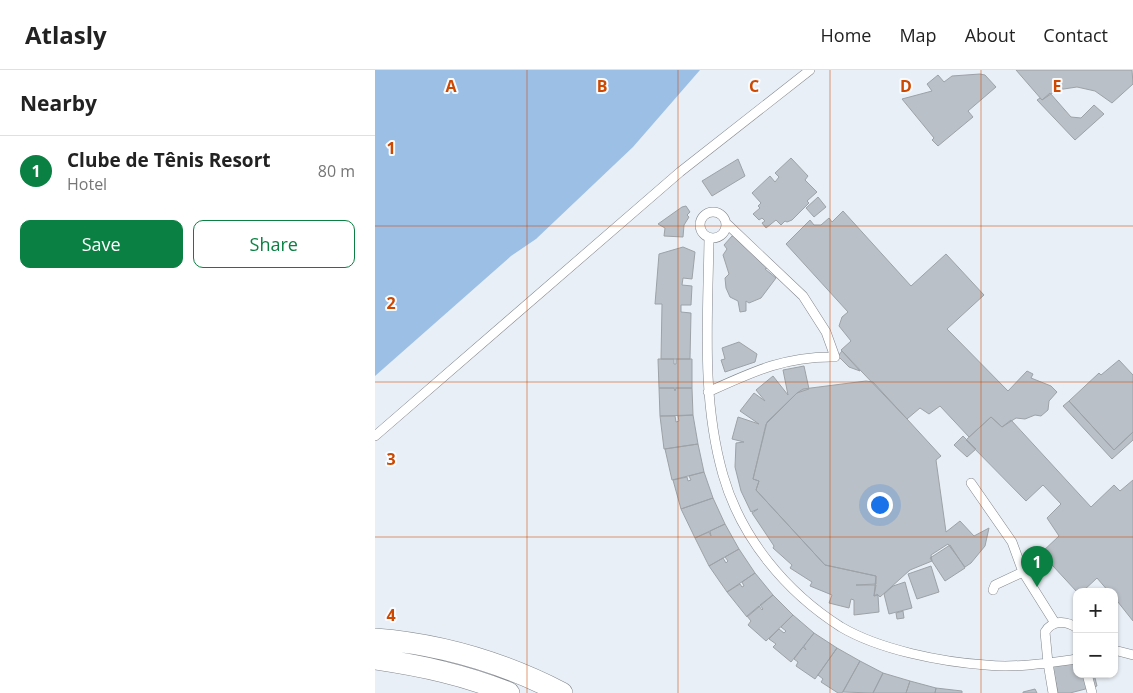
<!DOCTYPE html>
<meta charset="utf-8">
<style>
body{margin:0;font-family:"Open Sans",sans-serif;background:#f2f2f2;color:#222}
.controls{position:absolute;right:15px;bottom:15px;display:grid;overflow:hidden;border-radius:10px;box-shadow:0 1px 4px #0004}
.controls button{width:45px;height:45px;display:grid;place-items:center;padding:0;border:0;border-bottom:1px solid #e0e0e0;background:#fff;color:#222;font:25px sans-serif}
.you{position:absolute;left:504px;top:434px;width:18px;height:18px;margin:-12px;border:4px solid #fff;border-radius:50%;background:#1a73e8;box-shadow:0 0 0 8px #1a73e833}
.badge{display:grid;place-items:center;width:32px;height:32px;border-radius:50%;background:#0b8043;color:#fff;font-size:16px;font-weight:700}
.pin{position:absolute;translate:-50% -41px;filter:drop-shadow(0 1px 2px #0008)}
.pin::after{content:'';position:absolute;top:26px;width:18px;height:15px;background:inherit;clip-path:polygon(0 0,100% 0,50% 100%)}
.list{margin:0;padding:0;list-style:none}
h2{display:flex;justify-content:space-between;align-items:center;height:65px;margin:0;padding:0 20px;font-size:21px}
h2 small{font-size:16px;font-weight:400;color:#767676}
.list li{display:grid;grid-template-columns:32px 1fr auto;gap:15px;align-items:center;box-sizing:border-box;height:70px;padding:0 20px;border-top:1px solid #e0e0e0}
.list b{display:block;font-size:19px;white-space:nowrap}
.list p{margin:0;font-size:16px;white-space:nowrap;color:#767676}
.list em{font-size:16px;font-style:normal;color:#767676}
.actions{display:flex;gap:10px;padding:15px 20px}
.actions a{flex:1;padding:11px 0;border:1px solid #0b8043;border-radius:10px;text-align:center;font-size:18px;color:#0b8043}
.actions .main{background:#0b8043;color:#fff}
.map{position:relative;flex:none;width:758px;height:623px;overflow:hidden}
header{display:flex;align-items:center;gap:30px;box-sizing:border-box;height:70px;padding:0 25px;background:#fff;border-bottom:1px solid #e0e0e0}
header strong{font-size:24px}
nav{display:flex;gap:28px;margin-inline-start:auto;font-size:18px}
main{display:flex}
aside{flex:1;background:#fff}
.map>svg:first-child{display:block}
</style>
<header>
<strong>Atlasly</strong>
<nav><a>Home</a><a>Map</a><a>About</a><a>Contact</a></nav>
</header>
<main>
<aside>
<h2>Nearby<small></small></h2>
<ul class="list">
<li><span class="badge">1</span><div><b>Clube de Tênis Resort</b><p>Hotel</p></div><em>80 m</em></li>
</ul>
<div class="actions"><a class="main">Save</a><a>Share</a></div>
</aside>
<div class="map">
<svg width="758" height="623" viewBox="0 0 758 623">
<rect width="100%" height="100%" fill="#e9eff6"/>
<path fill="#9cbfe6" d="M0,0H325L258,77L161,169L136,186L0,306Z"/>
<path fill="#bac0c7" stroke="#9ca2a8" d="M641,0H757L758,14L737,33L720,21L702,17L682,20L667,30Z
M605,4L610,5L621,17L593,41L598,47L563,76L557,70L559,68L527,29L557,21L552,14L563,5L569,12L577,6Z
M675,23L696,47L706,48L719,35L729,44L700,70L662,30L665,28L667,30Z
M416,88L433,106L430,110L442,122L432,131L434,133L417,150L412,152L410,151L406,155L401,150L391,158L387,153L390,151L387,148L384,150L378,144L385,138L383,136L386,133L377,123L395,106L400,112L404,107L400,103Z
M363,89L370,106L337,126L327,111Z
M443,127L451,137L439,147L431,138Z
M311,136L315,142L312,145L314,147L309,155L308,167L289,166L290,158L283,154L307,137Z
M468,141L536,216L571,184L609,225L572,259L633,321L652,301L658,304L656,308L676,316L682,322L674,331L673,340L666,346L660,345L650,349L641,348L627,357L616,347L594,367L565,336L554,344L545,338L532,349L466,280L476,271L464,256L467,247L473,242L411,174L435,150L439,155H446L454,148L457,152Z
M357,166H369L392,198L390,199L401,208L386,228L374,233L371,231V241L365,242L363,231L355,227L351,218L350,208L354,204L348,185L352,179L349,175Z
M308,177L320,182L317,209L308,208L307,215L317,216L316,235H306V242L316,243L315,289H286L287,234H280L284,184Z
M364,272L382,284L380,292L350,302L346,290L350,289L347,278Z
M467,281L485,301L474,297L463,286Z
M283,289H299V294H301V289H317V318H284Z
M744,290L758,305V362L739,380L694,331L724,303L726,305Z
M429,296L434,319L422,323L391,354L378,409L384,411L381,420L450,495L501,506V514L481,515H501L499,526L503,525L504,542L479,545V530L476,529L474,538L454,533L457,525L435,516L437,512L415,498L417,495L398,478L399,476L377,443L383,439L376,442L366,421L360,397L361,373L369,372L357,369L363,347L384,354L365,341L379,323L390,331L381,320L398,306L413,325L408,300Z
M491,311L498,312L566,386L561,390L571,462L585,451L599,466L614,458L610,476L596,493L590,497L573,474L556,485L557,491L535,500L505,527L502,524L499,526L501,506L450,495L381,420L384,411L378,409L392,352L422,323L428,319Z
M284,318H299L300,321L301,318H317L318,345L285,346Z
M694,331L739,380L758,362V370L737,389L688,336Z
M318,345L323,374L289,379L285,346H300L301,352L304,351L303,346Z
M616,347L627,357L636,350L716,437L739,415L745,421L758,410V551L739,527V522H734L722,508L707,522H702L666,483L684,466L672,448L686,434L668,415L651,431L591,370Z
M588,366L601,379L592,387L579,375Z
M323,374L329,402L297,410L290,379Z
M329,402L338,428L306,439L298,410L312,407L313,411L316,410L314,406Z
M338,428L350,454L320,468L306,439Z
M350,454L364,479L334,496L320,468L334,462L336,466L335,461Z
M575,475L590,498L570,511L555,488Z
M364,479L380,503L352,522L334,496L348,488L351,493L353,491L350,487Z
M556,496L564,522L542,529L533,504Z
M380,503L398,525L372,547L352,522L365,514L367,517L369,516L367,512Z
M530,512L537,538L514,544L509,524L518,516Z
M398,525L418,545L391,571L373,555L376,551L372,546L384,536L387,540L388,539L385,535Z
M528,541L529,548L522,549L521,543Z
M418,545L439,563L416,592L398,577L401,574L394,569L404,559L409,563L411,561L406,557Z
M439,563L462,578L440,609L421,596L423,592L419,589L428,577L431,580L429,576Z
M462,578L485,591L467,623H463L446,612L448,609L443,605Z
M702,589V604H719L722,616L695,623H683L677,595Z
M485,591L508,603L498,623L468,622Z
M508,603L535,611L531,623H498Z
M535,611L561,618L560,623H531Z
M561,618L587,621V623H560Z
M660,619L662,623H648V622Z"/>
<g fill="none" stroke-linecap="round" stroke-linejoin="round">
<g stroke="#80858c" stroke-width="10">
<path id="service" d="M325 155a13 13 0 1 1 26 0a13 13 0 1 1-26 0Z
M334,168C333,247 326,328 348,405C366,468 411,522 466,557C505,580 567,592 611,595C641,598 673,593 702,589
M333,322C377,302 410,286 460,287L451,262L428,226L351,153
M0,366L305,102L435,0
M596,413L637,472L648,502L680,553
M618,520L620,515L648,502
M739,580L758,585
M712,604L717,623
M678,623L673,593L670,562C677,550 691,550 702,558"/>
</g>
<g stroke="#80858c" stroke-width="22">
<path id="tertiary" d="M0,569C65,574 129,593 187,623
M0,589C47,596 90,605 134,623"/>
</g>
<use href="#service" stroke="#fff" stroke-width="9"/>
<use href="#tertiary" stroke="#fff" stroke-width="21"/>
</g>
<path fill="none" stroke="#cd4800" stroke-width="1" stroke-opacity="0.55" d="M152,0V623M303,0V623M455,0V623M606,0V623M0,156H758M0,312H758M0,467H758"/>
<g font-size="16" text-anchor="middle" font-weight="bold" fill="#cd4800" stroke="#f9fcff" stroke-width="4" stroke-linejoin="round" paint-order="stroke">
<text x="76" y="22">A</text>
<text x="227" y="22">B</text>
<text x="379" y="22">C</text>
<text x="531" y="22">D</text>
<text x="682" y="22">E</text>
<text x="16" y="84">1</text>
<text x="16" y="239">2</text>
<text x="16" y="395">3</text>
<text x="16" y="551">4</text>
</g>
</svg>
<div class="controls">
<button>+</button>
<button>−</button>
</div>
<div class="you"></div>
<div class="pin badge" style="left:662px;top:517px">1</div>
</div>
</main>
